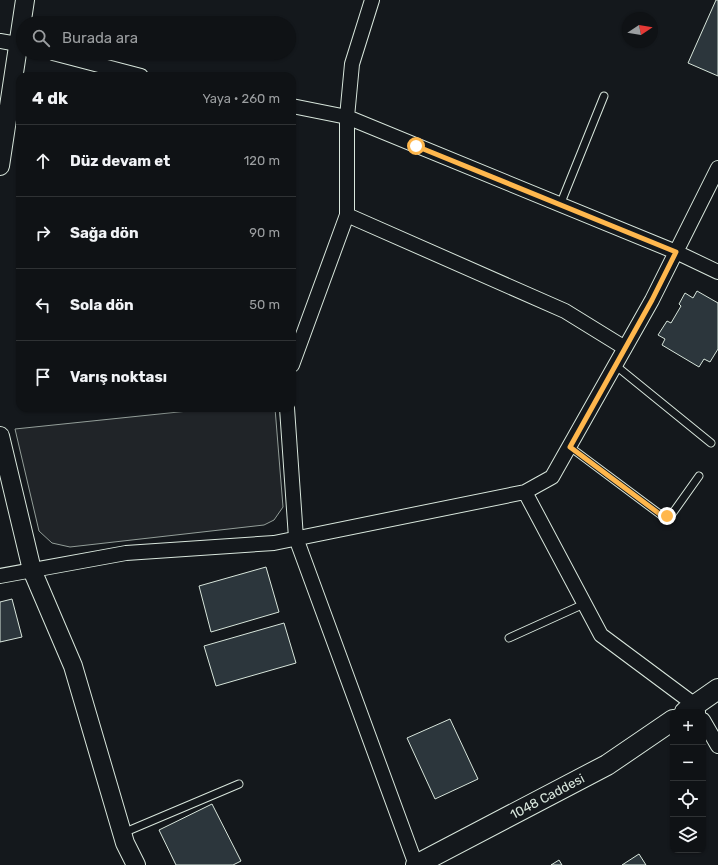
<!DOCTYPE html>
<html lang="tr">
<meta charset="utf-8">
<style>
body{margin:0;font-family:Rubik,sans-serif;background:#181b1e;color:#f1f3f6}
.controls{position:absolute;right:12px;bottom:12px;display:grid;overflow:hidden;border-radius:8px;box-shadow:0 1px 3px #0004}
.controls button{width:36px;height:36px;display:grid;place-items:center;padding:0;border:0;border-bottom:1px solid #2f3234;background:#0f1215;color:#f1f3f6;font:20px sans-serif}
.compass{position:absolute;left:622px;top:12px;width:36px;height:36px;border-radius:50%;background:#0f1215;box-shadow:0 1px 3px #0004;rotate:78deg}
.stop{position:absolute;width:12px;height:12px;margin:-9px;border:3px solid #ffb74d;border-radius:50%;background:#fff}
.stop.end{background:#ffb74d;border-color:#fff;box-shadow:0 1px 4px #0008}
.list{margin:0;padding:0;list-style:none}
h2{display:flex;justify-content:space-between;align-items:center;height:52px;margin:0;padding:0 16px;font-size:17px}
h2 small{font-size:13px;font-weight:400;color:#9b9ea0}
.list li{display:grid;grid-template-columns:26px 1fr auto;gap:12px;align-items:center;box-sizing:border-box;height:72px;padding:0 16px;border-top:1px solid #2f3234}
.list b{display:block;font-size:15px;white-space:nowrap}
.list em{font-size:13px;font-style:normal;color:#9b9ea0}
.icon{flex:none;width:22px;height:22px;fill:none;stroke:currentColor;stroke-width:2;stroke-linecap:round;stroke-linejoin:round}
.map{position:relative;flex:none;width:718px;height:865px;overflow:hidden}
.search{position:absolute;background:#0f1215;box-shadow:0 1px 3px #0004;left:16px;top:16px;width:280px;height:44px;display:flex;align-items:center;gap:10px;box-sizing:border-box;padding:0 14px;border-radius:22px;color:#9b9ea0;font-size:15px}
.panel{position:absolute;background:#0f1215;box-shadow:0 1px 3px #0004;left:16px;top:72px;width:280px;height:340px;border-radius:12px}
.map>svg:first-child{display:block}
</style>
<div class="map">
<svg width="718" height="865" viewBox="0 0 718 865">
<rect width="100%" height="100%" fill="#14181c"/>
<path fill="#202428" stroke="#939e99" d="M217,408H275L283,507L274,520L264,525L70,547L52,543L39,531L15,429Z"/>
<path fill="#2c363c" stroke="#d8e6dc" d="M716,0H718V76L688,63Z
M697,291L718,303V349L710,362L704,359L699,367L662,345L665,339L658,335L667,321L671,323L681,306L679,304L685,293L693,298Z
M266,567L279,612L211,632L199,586Z
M12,599L22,637L0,642V602Z
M284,623L296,663L216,686L204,646Z
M450,719L478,779L435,799L407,738Z
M212,804L241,861L233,865H176L159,830Z
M639,854L646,865H622Z
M559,860L562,865H551Z"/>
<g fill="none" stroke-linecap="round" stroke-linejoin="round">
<g stroke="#d8e6dc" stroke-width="9">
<path id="service" d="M560,205L604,96
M615,365L711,443
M570,447L661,515L667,516L672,514L699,476
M509,638L584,604
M123,833L239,784"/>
</g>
<g stroke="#d8e6dc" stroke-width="16">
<path id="minor" d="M0,41L23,45
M53,53L141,76
M292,106L347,117L676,252L718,272
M347,215L565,311L625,348
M292,365L347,215V117L352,64L372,0
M287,408L296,538L416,865
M525,492L601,635L695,705L698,712
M0,576L126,553L274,543L525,492L552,477L652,300L718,168
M703,720L718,746"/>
</g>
<g stroke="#d8e6dc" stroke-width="20">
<path id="tertiary" d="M0,166L25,0
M0,436L32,570L73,666L125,843L136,865"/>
</g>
<g stroke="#d8e6dc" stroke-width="22">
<path id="secondary" d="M685,712L718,689
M416,865L607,765L673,720"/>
</g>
<use href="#service" stroke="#14181c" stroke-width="7"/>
<use href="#minor" stroke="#14181c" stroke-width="14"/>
<use href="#tertiary" stroke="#14181c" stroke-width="18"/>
<use href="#secondary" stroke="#14181c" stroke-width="20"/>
</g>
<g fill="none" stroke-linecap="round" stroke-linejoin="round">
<path stroke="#ffb74d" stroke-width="5" d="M416,146L676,252L652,300L570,447L661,515L667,516"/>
</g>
<g text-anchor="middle" stroke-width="3" stroke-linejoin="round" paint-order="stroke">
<g font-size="13" fill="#d8e6dc" stroke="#14181c">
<text transform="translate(547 796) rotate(-28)" y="5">1048 Caddesi</text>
</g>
</g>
</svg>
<div class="controls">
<button>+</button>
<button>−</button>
<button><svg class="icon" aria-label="locate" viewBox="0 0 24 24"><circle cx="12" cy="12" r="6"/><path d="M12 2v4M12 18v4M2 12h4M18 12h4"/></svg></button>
<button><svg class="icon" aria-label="layers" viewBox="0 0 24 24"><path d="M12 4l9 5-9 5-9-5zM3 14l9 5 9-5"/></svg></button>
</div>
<svg class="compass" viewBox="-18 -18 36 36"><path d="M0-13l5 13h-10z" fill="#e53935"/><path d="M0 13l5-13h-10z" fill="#9b9ea0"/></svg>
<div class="stop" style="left:416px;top:146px"></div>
<div class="stop end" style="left:667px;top:516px"></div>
<div class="search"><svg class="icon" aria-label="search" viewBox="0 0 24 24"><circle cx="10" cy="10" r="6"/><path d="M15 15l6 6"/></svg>Burada ara</div>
<section class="panel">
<h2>4 dk<small>Yaya · 260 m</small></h2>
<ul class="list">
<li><svg class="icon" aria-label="ahead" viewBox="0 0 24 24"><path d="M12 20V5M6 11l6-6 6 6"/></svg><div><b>Düz devam et</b></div><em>120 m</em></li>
<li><svg class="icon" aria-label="right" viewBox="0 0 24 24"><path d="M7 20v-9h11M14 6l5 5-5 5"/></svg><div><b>Sağa dön</b></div><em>90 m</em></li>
<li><svg class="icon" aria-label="left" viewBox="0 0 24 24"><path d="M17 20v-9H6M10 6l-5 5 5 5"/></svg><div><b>Sola dön</b></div><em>50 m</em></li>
<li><svg class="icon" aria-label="arrive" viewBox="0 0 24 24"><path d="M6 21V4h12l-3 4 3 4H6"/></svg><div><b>Varış noktası</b></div></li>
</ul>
</section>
</div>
